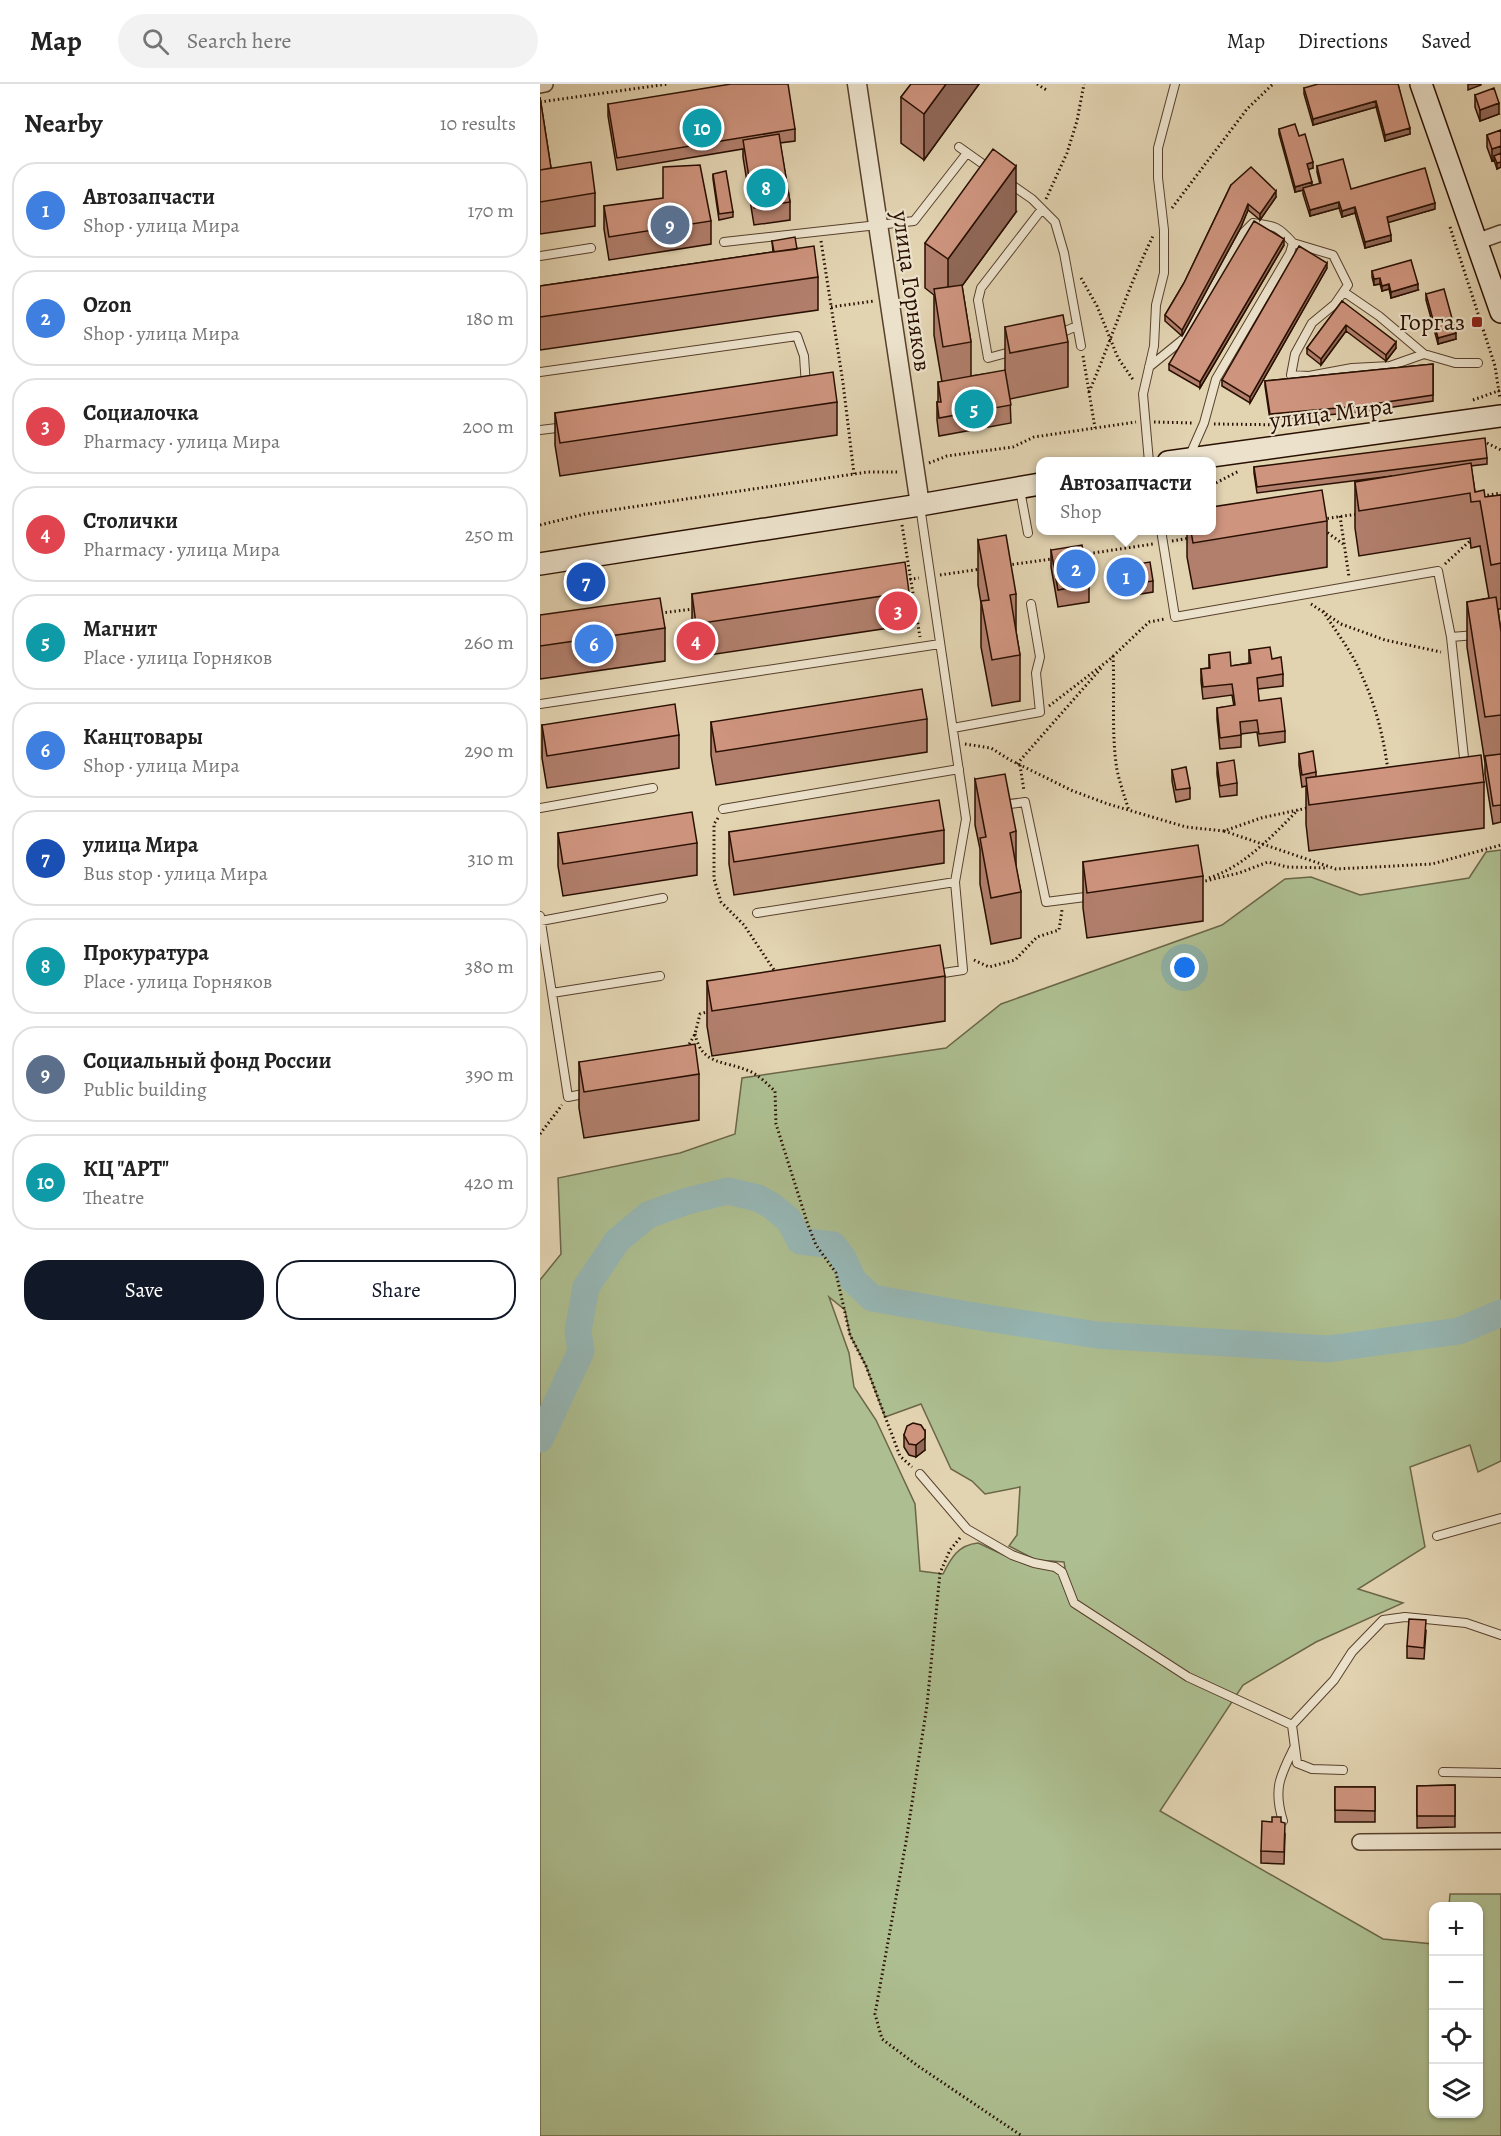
<!DOCTYPE html>
<meta charset="utf-8">
<style>
body{margin:0;font-family:Alegreya,serif;background:#f2f2f2;color:#222}
.controls{position:absolute;right:18px;bottom:18px;display:grid;overflow:hidden;border-radius:12px;box-shadow:0 2px 4px #0004}
.controls button{width:54px;height:54px;display:grid;place-items:center;padding:0;border:0;border-bottom:2px solid #e0e0e0;background:#fff;color:#222;font:30px sans-serif}
.you{position:absolute;left:645px;top:884px;width:21px;height:21px;margin:-15px;border:4px solid #fff;border-radius:50%;background:#1a73e8;box-shadow:0 0 0 9px #1a73e833}
.badge{display:grid;place-items:center;width:39px;height:39px;border-radius:50%;background:#111827;color:#fff;font-size:20px;font-weight:700}
.pin{position:absolute;translate:-50% -50%;border:3px solid #fff;box-shadow:0 2px 6px #0006}
.popup{position:absolute;left:496px;top:373px;width:180px;height:78px;box-sizing:border-box;display:grid;place-content:center;border-radius:12px;background:#fff;filter:drop-shadow(0 2px 4px #0005);font-size:20px;white-space:nowrap;color:#767676}
.popup b{font-size:22px;color:#222}
.popup::after{content:'';position:absolute;left:50%;top:100%;margin-left:-12px;border:12px solid transparent;border-top-color:#fff}
.list{margin:0;padding:0;list-style:none}
h2{display:flex;justify-content:space-between;align-items:center;height:78px;margin:0;padding:0 24px;font-size:26px}
h2 small{font-size:20px;font-weight:400;color:#767676}
.list li{display:grid;grid-template-columns:39px 1fr auto;gap:18px;align-items:center;box-sizing:border-box;height:96px;margin:0 12px 12px;padding:0 12px;border:2px solid #e0e0e0;border-radius:24px}
.list b{display:block;font-size:22px;white-space:nowrap}
.list p{margin:0;font-size:20px;white-space:nowrap;color:#767676}
.list em{font-size:20px;font-style:normal;color:#767676}
.actions{display:flex;gap:12px;padding:18px 24px}
.actions a{flex:1;padding:14px 0;border:2px solid #111827;border-radius:24px;text-align:center;font-size:21px;color:#111827}
.actions .main{background:#111827;color:#fff}
.icon{flex:none;width:33px;height:33px;fill:none;stroke:currentColor;stroke-width:2;stroke-linecap:round;stroke-linejoin:round}
.map{position:relative;flex:none;width:961px;height:2052px;overflow:hidden}
header{display:flex;align-items:center;gap:36px;box-sizing:border-box;height:84px;padding:0 30px;background:#fff;border-bottom:2px solid #e0e0e0}
header strong{font-size:28px}
nav{display:flex;gap:33px;margin-inline-start:auto;font-size:21px}
.search{width:420px;height:54px;background:#f2f2f2;display:flex;align-items:center;gap:15px;box-sizing:border-box;padding:0 21px;border-radius:33px;color:#767676;font-size:22px}
main{display:flex}
aside{flex:1;background:#fff}
.map>svg:first-child{display:block}
</style>
<header>
<strong>Map</strong>
<div class="search"><svg class="icon" aria-label="search" viewBox="0 0 24 24"><circle cx="10" cy="10" r="6"/><path d="M15 15l6 6"/></svg>Search here</div>
<nav><a>Map</a><a>Directions</a><a>Saved</a></nav>
</header>
<main>
<aside>
<h2>Nearby<small>10 results</small></h2>
<ul class="list">
<li><span class="badge" style="background:#3f7fe0">1</span><div><b>Автозапчасти</b><p>Shop · улица Мира</p></div><em>170 m</em></li>
<li><span class="badge" style="background:#3f7fe0">2</span><div><b>Ozon</b><p>Shop · улица Мира</p></div><em>180 m</em></li>
<li><span class="badge" style="background:#e0444e">3</span><div><b>Социалочка</b><p>Pharmacy · улица Мира</p></div><em>200 m</em></li>
<li><span class="badge" style="background:#e0444e">4</span><div><b>Столички</b><p>Pharmacy · улица Мира</p></div><em>250 m</em></li>
<li><span class="badge" style="background:#0f9aa8">5</span><div><b>Магнит</b><p>Place · улица Горняков</p></div><em>260 m</em></li>
<li><span class="badge" style="background:#3f7fe0">6</span><div><b>Канцтовары</b><p>Shop · улица Мира</p></div><em>290 m</em></li>
<li><span class="badge" style="background:#1a4fb4">7</span><div><b>улица Мира</b><p>Bus stop · улица Мира</p></div><em>310 m</em></li>
<li><span class="badge" style="background:#0f9aa8">8</span><div><b>Прокуратура</b><p>Place · улица Горняков</p></div><em>380 m</em></li>
<li><span class="badge" style="background:#5c6f8a">9</span><div><b>Социальный фонд России</b><p>Public building</p></div><em>390 m</em></li>
<li><span class="badge" style="background:#0f9aa8">10</span><div><b>КЦ &quot;АРТ&quot;</b><p>Theatre</p></div><em>420 m</em></li>
</ul>
<div class="actions"><a class="main">Save</a><a>Share</a></div>
</aside>
<div class="map">
<svg width="961" height="2052" viewBox="0 0 961 2052">
<rect width="100%" height="100%" fill="#e2d3b1"/>
<filter id="stains"><feTurbulence type="fractalNoise" baseFrequency=".00333" numOctaves="4"/><feColorMatrix values="0 0 0 0 .2 0 0 0 0 .09 0 0 0 0 .02 0 0 0 .5 -.17"/></filter>
<radialGradient id="worn" r=".72"><stop offset=".6" stop-color="#630" stop-opacity="0"/><stop offset="1" stop-color="#630" stop-opacity=".3"/></radialGradient>
<path fill="#adbe90" stroke="#6b6648" stroke-width="1.5" fill-rule="evenodd" d="M961,766V1377L938,1388L930,1361L870,1383L885,1463L818,1505L863,1519L776,1558L703,1601L620,1727L843,1855L893,1860L894,2030H938V1822H909L910,1810H961V2052H0V1196L21,1170L18,1094L140,1069L195,1050L202,994L406,964L461,920L682,841L745,795L771,793L820,811L929,794L946,768ZM289,1213L305,1226L310,1251L326,1282L345,1333L381,1320L411,1385L432,1397L445,1410L480,1403L477,1451L469,1462L496,1476L524,1478L525,1484C491,1489 468,1472 438,1459C418,1461 411,1474 403,1490L380,1487L375,1420L336,1336L314,1303L309,1269Z"/>
<g fill="none" stroke-linecap="round" stroke-linejoin="round">
<path stroke="#96b6b4" stroke-width="27" d="M0,1355L41,1267L38,1247L46,1203L77,1157L108,1131L147,1117L188,1107L218,1114L232,1122L249,1136L260,1157L293,1161L303,1174L313,1196L332,1214L428,1231L557,1251L788,1265L919,1247L961,1229"/>
<g stroke="#57402c" stroke-width="10">
<path id="service" d="M419,63L450,85
M469,99L492,115L515,138L524,169L541,262
M184,158L374,137L427,69
M753,159L793,171L808,201L795,220L772,239L755,270L751,291L769,292L812,284L850,282L884,270L915,279H938
M0,172L51,164
M804,208L839,232L884,270
M516,251L537,242
M474,267L448,274L438,216L441,204L502,125
M609,283L646,253L704,148L713,139C735,142 738,142 753,159L750,169L676,295L664,339L649,373
M0,288L257,252L264,272L266,302
M0,346L25,343
M609,378L603,310L614,262L616,221L624,189V146L618,94V64L635,0
M480,406L488,449
M380,422L426,735L415,798L423,886L397,890
M621,446L635,533L898,487L911,553L925,683
M911,553L936,551
M0,620L400,560
M413,644L500,628L496,589L500,573L491,520
M462,721L485,718L506,818L553,812
M0,724L113,704
M183,725L419,685
M217,829L415,798
M0,832L28,1013L48,1009
M1,837L123,814
M12,909L120,892
M380,1390L427,1445L472,1471L494,1479L515,1483L522,1488L534,1519L648,1593L752,1641L794,1596L812,1568L843,1536L865,1533L926,1539L961,1551
M897,1452L961,1434
M752,1641L757,1679L772,1685L803,1686
M903,1688L961,1689
M743,1737C733,1705 740,1692 754,1664"/>
</g>
<g stroke="#57402c" stroke-width="18">
<path id="minor" d="M0,1L5,0
M936,158L961,149
M820,1758L961,1757"/>
</g>
<g stroke="#57402c" stroke-width="21">
<path id="tertiary" d="M317,0L380,421"/>
</g>
<g stroke="#290f00" stroke-width="24">
<path id="secondary" d="M881,0L961,228
M628,378L961,332
M0,480L380,421L500,400"/>
</g>
<path stroke="#290f00" stroke-width="3" stroke-dasharray="1.5 3" stroke-linecap="butt" d="M497,0L508,7
M0,18L128,0
M506,115L527,69L537,37L544,0
M632,124L707,25L733,0
M910,143L955,282L960,315
M281,157L303,299L314,390
M541,194L557,222L578,274L594,297
M291,223L334,217
M543,272L555,344
M549,308C571,257 588,203 613,152
M933,316L961,306
M614,338L653,339
M674,340L752,341
M943,357L961,366
M389,379L407,372L473,363L494,353L596,338
M672,401L699,387
M943,412L961,409
M800,432L809,493
M783,435L818,430
M0,441L45,430L314,390L328,388H360
M362,441L380,553
M784,446L803,460
M632,457L649,454
M540,471L613,460
M905,480L931,456
M468,481L512,475
M400,491L441,485
M365,496L379,494
M771,520L801,540L845,556L901,568
M783,527C796,548 813,569 822,592C836,622 844,655 848,687
M121,529L153,525
M573,572C575,610 571,649 577,686C580,700 585,713 589,727
M509,622L569,576L609,538L625,535
M425,660L451,664L470,676L533,707L568,720L646,743L684,747L721,734L767,724
M477,680L563,582
M480,681L484,707
M178,734L174,740V795L181,818L204,841L236,889
M684,747L796,785L892,780L961,761
M669,794C705,782 732,752 758,726
M661,798L699,789L728,778L747,783L788,784
M434,876L449,883L475,876L497,853L519,846L522,826
M155,950C162,982 184,976 209,987C219,991 227,1000 235,1007L236,1040L268,1141L276,1161L296,1189L310,1251L326,1282L360,1372L372,1383
M147,964L155,950L160,930L170,927
M0,1050L22,1021
M420,1454L410,1466L400,1489L387,1621L366,1758L335,1930L342,1955L378,1982L482,2052"/>
<use href="#service" stroke="#ece2cc" stroke-width="8"/>
<use href="#minor" stroke="#ece2cc" stroke-width="15"/>
<use href="#tertiary" stroke="#ece2cc" stroke-width="18"/>
<use href="#secondary" stroke="#ece2cc" stroke-width="21"/>
</g>
<path fill="#b17f6c" stroke="#290f00" stroke-width="1.5" d="M371,0H439L384,76L361,59V13Z
M858,0L870,50L845,57L836,23L773,41L764,10V4Z
M935,11L959,30L940,37L935,23Z
M0,13L11,84L55,109V142L0,150Z
M68,20L255,45V57L240,59L250,118V136L214,141L203,73V65L77,86L68,32Z
M739,45L759,52L773,84L768,85L772,102L780,100L777,88V82L811,105L895,125L848,138L851,157L825,164L815,129L802,133L799,124L770,132L763,110V106L755,108L739,50Z
M961,46V83L957,85L954,76L952,77L947,63V51Z
M173,90L193,128V133L179,136L173,95Z
M691,101L736,113L720,136L708,126L701,143L642,252L625,237V231L644,199Z
M64,122L171,137V160L69,176L64,145Z
M476,128L422,202L431,258V292L465,287V243L528,258V303L470,315L471,339L399,352L397,336V318H398V298H402L394,251V211L385,204V159Z
M232,157L257,165L278,193V226L0,266V202L233,168Z
M744,161L660,304L629,286V280Z
M787,184L710,319L682,302V296Z
M832,187L878,206L851,214L849,205L842,207L840,200L834,201L832,193Z
M886,210L916,255L898,260L886,216Z
M802,217L856,264L846,277L806,247L781,281L767,270V264Z
M893,280V317L820,328L730,336L725,302V297Z
M297,318V351L20,392L15,361V329Z
M947,374V380L931,382L935,408L945,413L961,411V525H958L961,548V738L953,740L945,690V679L927,563V518L949,514L940,462L931,464L930,454L819,472L815,444V398L852,392L717,409L714,389V383Z
M787,437V483L653,505L647,473V447H672Z
M438,456L476,510V548L480,571V617L452,622L441,563V519L438,501Z
M511,466L549,500V518L518,523L511,483Z
M579,483L613,497V508L582,513L579,495Z
M369,508V541L156,573L152,542V510Z
M0,531L125,544V577L0,595Z
M709,566L732,575L743,590V602L718,605L719,617L745,647V658L719,662L717,648L701,650V663L680,665L677,635V624L694,622L692,611L663,615L661,597V585L669,584V571L691,582L709,579Z
M387,635V668L176,701L171,671V638Z
M2,641L139,651V684L7,704L2,674Z
M759,670L776,688V693L944,698V744L769,767L766,740V702L762,703L759,681Z
M677,679L697,699V711L680,713L677,690Z
M632,686L650,704V715L636,718L632,697Z
M435,695L476,747V784L481,808V854L451,860L440,800V765L435,741Z
M404,746V779L194,811L189,780V748Z
M18,749L157,759V791L23,812L18,782Z
M543,778L663,792V837L547,854L543,824Z
M405,892V937L172,972L167,942V897Z
M39,978L159,990V1036L44,1054L39,1024Z
M364,1351L385,1366L376,1373L369,1371L364,1363Z
M886,1547L884,1575L867,1574V1562Z
M915,1701V1743L877,1744V1702Z
M795,1703H835V1738H795Z
M741,1738L745,1750L744,1780L721,1779V1767Z"/>
<path fill="#906858" stroke="#290f00" stroke-width="1.5" d="M406,0H439L384,76V30Z
M928,0H941V1L928,6Z
M836,17V23L773,41V35Z
M959,19V30L940,37V26Z
M870,44V50L845,57V51Z
M961,62V73L954,72V76L952,77V65Z
M773,78V84L767,86V80Z
M961,78V83L957,85V79Z
M476,82V128L408,221V175Z
M772,98V104L755,108V103Z
M736,107V113L720,136V130Z
M799,118V124L770,132V126Z
M895,119V125L847,139V133Z
M708,120V126L701,143L642,252V246Z
M815,123V129L802,133V127Z
M851,151V157L825,164V158Z
M744,155V161L660,304V298Z
M787,179V184L710,319V313Z
M840,194V200L834,201V195Z
M849,200V205L842,207V202Z
M878,200V206L851,214V208Z
M806,241V247L781,281V275Z
M916,249V255L898,260V254Z
M856,258V264L846,277V271Z
M385,1347V1366L376,1373V1361Z"/>
<path fill="#ce947e" stroke="#290f00" stroke-width="1.5" d="M191,0H248L255,45L77,74L68,20Z
M371,0H406L384,30L361,13Z
M778,0H858L870,44L845,51L836,17L773,35L764,4Z
M954,4L959,19L940,26L935,11Z
M0,13L11,84L0,86Z
M755,40L759,52L765,50L773,78L767,80L772,98L755,103L739,45Z
M961,46V62L952,65L947,51Z
M239,50L250,118L214,124L203,56Z
M453,65L476,82L408,175L385,159Z
M961,69V78L957,79L954,72Z
M803,75L811,105L885,84L895,119L847,133L851,151L825,158L815,123L802,127L799,118L770,126L763,104L781,99L777,82Z
M51,78L55,109L0,118V86Z
M160,81L171,137L69,153L64,122L123,114V83Z
M711,83L736,107L720,130L708,120L701,137L642,246L625,231L644,199L691,101Z
M186,87L193,128L179,130L173,90Z
M714,137L744,155L660,298L629,280Z
M255,153L257,165L234,168L232,157Z
M274,162L278,193L0,233V202Z
M759,162L787,179L710,313L682,296Z
M871,176L878,200L851,208L849,200L842,202L840,194L834,195L832,187Z
M422,201L431,258L403,263L394,205Z
M904,205L916,249L898,254L886,210Z
M802,217L856,258L846,271L806,241L781,275L767,264Z
M523,231L528,258L470,269L465,243Z
M893,280V311L820,322L730,330L725,297Z
M465,286L471,321L399,334L397,318H401L398,298Z
M293,288L297,318L20,359L15,329Z
M945,354L947,374L717,403L714,383Z
M931,379L935,408L944,406L945,413L961,411V479L951,481L940,417L931,418L930,409L819,427L815,398Z
M782,406L787,437L653,459L651,447H672V423Z
M466,451L476,510L470,511L480,571L452,576L441,517L449,516L438,456Z
M542,461L549,500L518,506L511,466Z
M365,478L369,508L156,540L152,510Z
M610,478L613,497L582,502L579,483Z
M956,513L961,548V631L945,633L927,518Z
M120,514L125,544L0,562V531Z
M730,563L732,575L741,573L743,590L717,594L719,617L741,614L745,647L719,650L717,636L700,638L701,651L680,654L677,624L695,621L692,600L663,603L661,585L670,584L669,571L690,568L691,582L711,579L709,566Z
M382,605L387,635L176,668L171,638Z
M135,620L139,651L7,672L2,641Z
M773,667L776,688L762,691L759,670Z
M961,670V721L953,722L945,672Z
M941,671L944,698L769,721L766,694Z
M694,676L697,699L680,702L677,679Z
M646,683L650,704L636,706L632,686Z
M465,690L476,747L470,749L481,808L451,814L440,754L446,753L435,695Z
M399,716L404,746L194,778L189,748Z
M152,728L157,759L23,780L18,749Z
M658,761L663,792L547,809L543,778Z
M400,861L405,892L172,927L167,897Z
M155,960L159,990L44,1008L39,978Z
M373,1339L381,1341L385,1347V1354L376,1361L369,1360L364,1351L367,1342Z
M869,1535L886,1536L884,1564L867,1562Z
M915,1701V1732H877V1702Z
M795,1703H835V1727L795,1726Z
M732,1733H741V1738L745,1739L744,1768L721,1767L722,1737L732,1738Z"/>
<rect fill="#8f2418" stroke="#ece2cc" stroke-width="2" x="931" y="232" width="12" height="12" rx="3"/>
<g text-anchor="middle" stroke-width="4.5" stroke-linejoin="round" paint-order="stroke">
<g font-size="24" fill="#290f00" stroke="#ece2cc">
<text transform="translate(372 207) rotate(82)" y="8">улица Горняков</text>
<text transform="translate(791 329) rotate(-7)" y="8">улица Мира</text>
</g>
<g font-size="24" fill="#290f00" stroke="#ece2cc" text-anchor="end">
<text x="925" y="246">Горгаз</text>
</g>
</g>
<rect width="100%" height="100%" filter="url(#stains)"/>
<rect width="100%" height="100%" fill="url(#worn)"/>
</svg>
<div class="controls">
<button>+</button>
<button>−</button>
<button><svg class="icon" aria-label="locate" viewBox="0 0 24 24"><circle cx="12" cy="12" r="6"/><path d="M12 2v4M12 18v4M2 12h4M18 12h4"/></svg></button>
<button><svg class="icon" aria-label="layers" viewBox="0 0 24 24"><path d="M12 4l9 5-9 5-9-5zM3 14l9 5 9-5"/></svg></button>
</div>
<div class="you"></div>
<div class="pin badge" style="left:586px;top:493px;background:#3f7fe0">1</div>
<div class="popup"><b>Автозапчасти</b>Shop</div>
<div class="pin badge" style="left:536px;top:485px;background:#3f7fe0">2</div>
<div class="pin badge" style="left:358px;top:527px;background:#e0444e">3</div>
<div class="pin badge" style="left:156px;top:557px;background:#e0444e">4</div>
<div class="pin badge" style="left:434px;top:325px;background:#0f9aa8">5</div>
<div class="pin badge" style="left:54px;top:560px;background:#3f7fe0">6</div>
<div class="pin badge" style="left:46px;top:498px;background:#1a4fb4">7</div>
<div class="pin badge" style="left:226px;top:104px;background:#0f9aa8">8</div>
<div class="pin badge" style="left:130px;top:141px;background:#5c6f8a">9</div>
<div class="pin badge" style="left:162px;top:44px;background:#0f9aa8">10</div>
</div>
</main>
